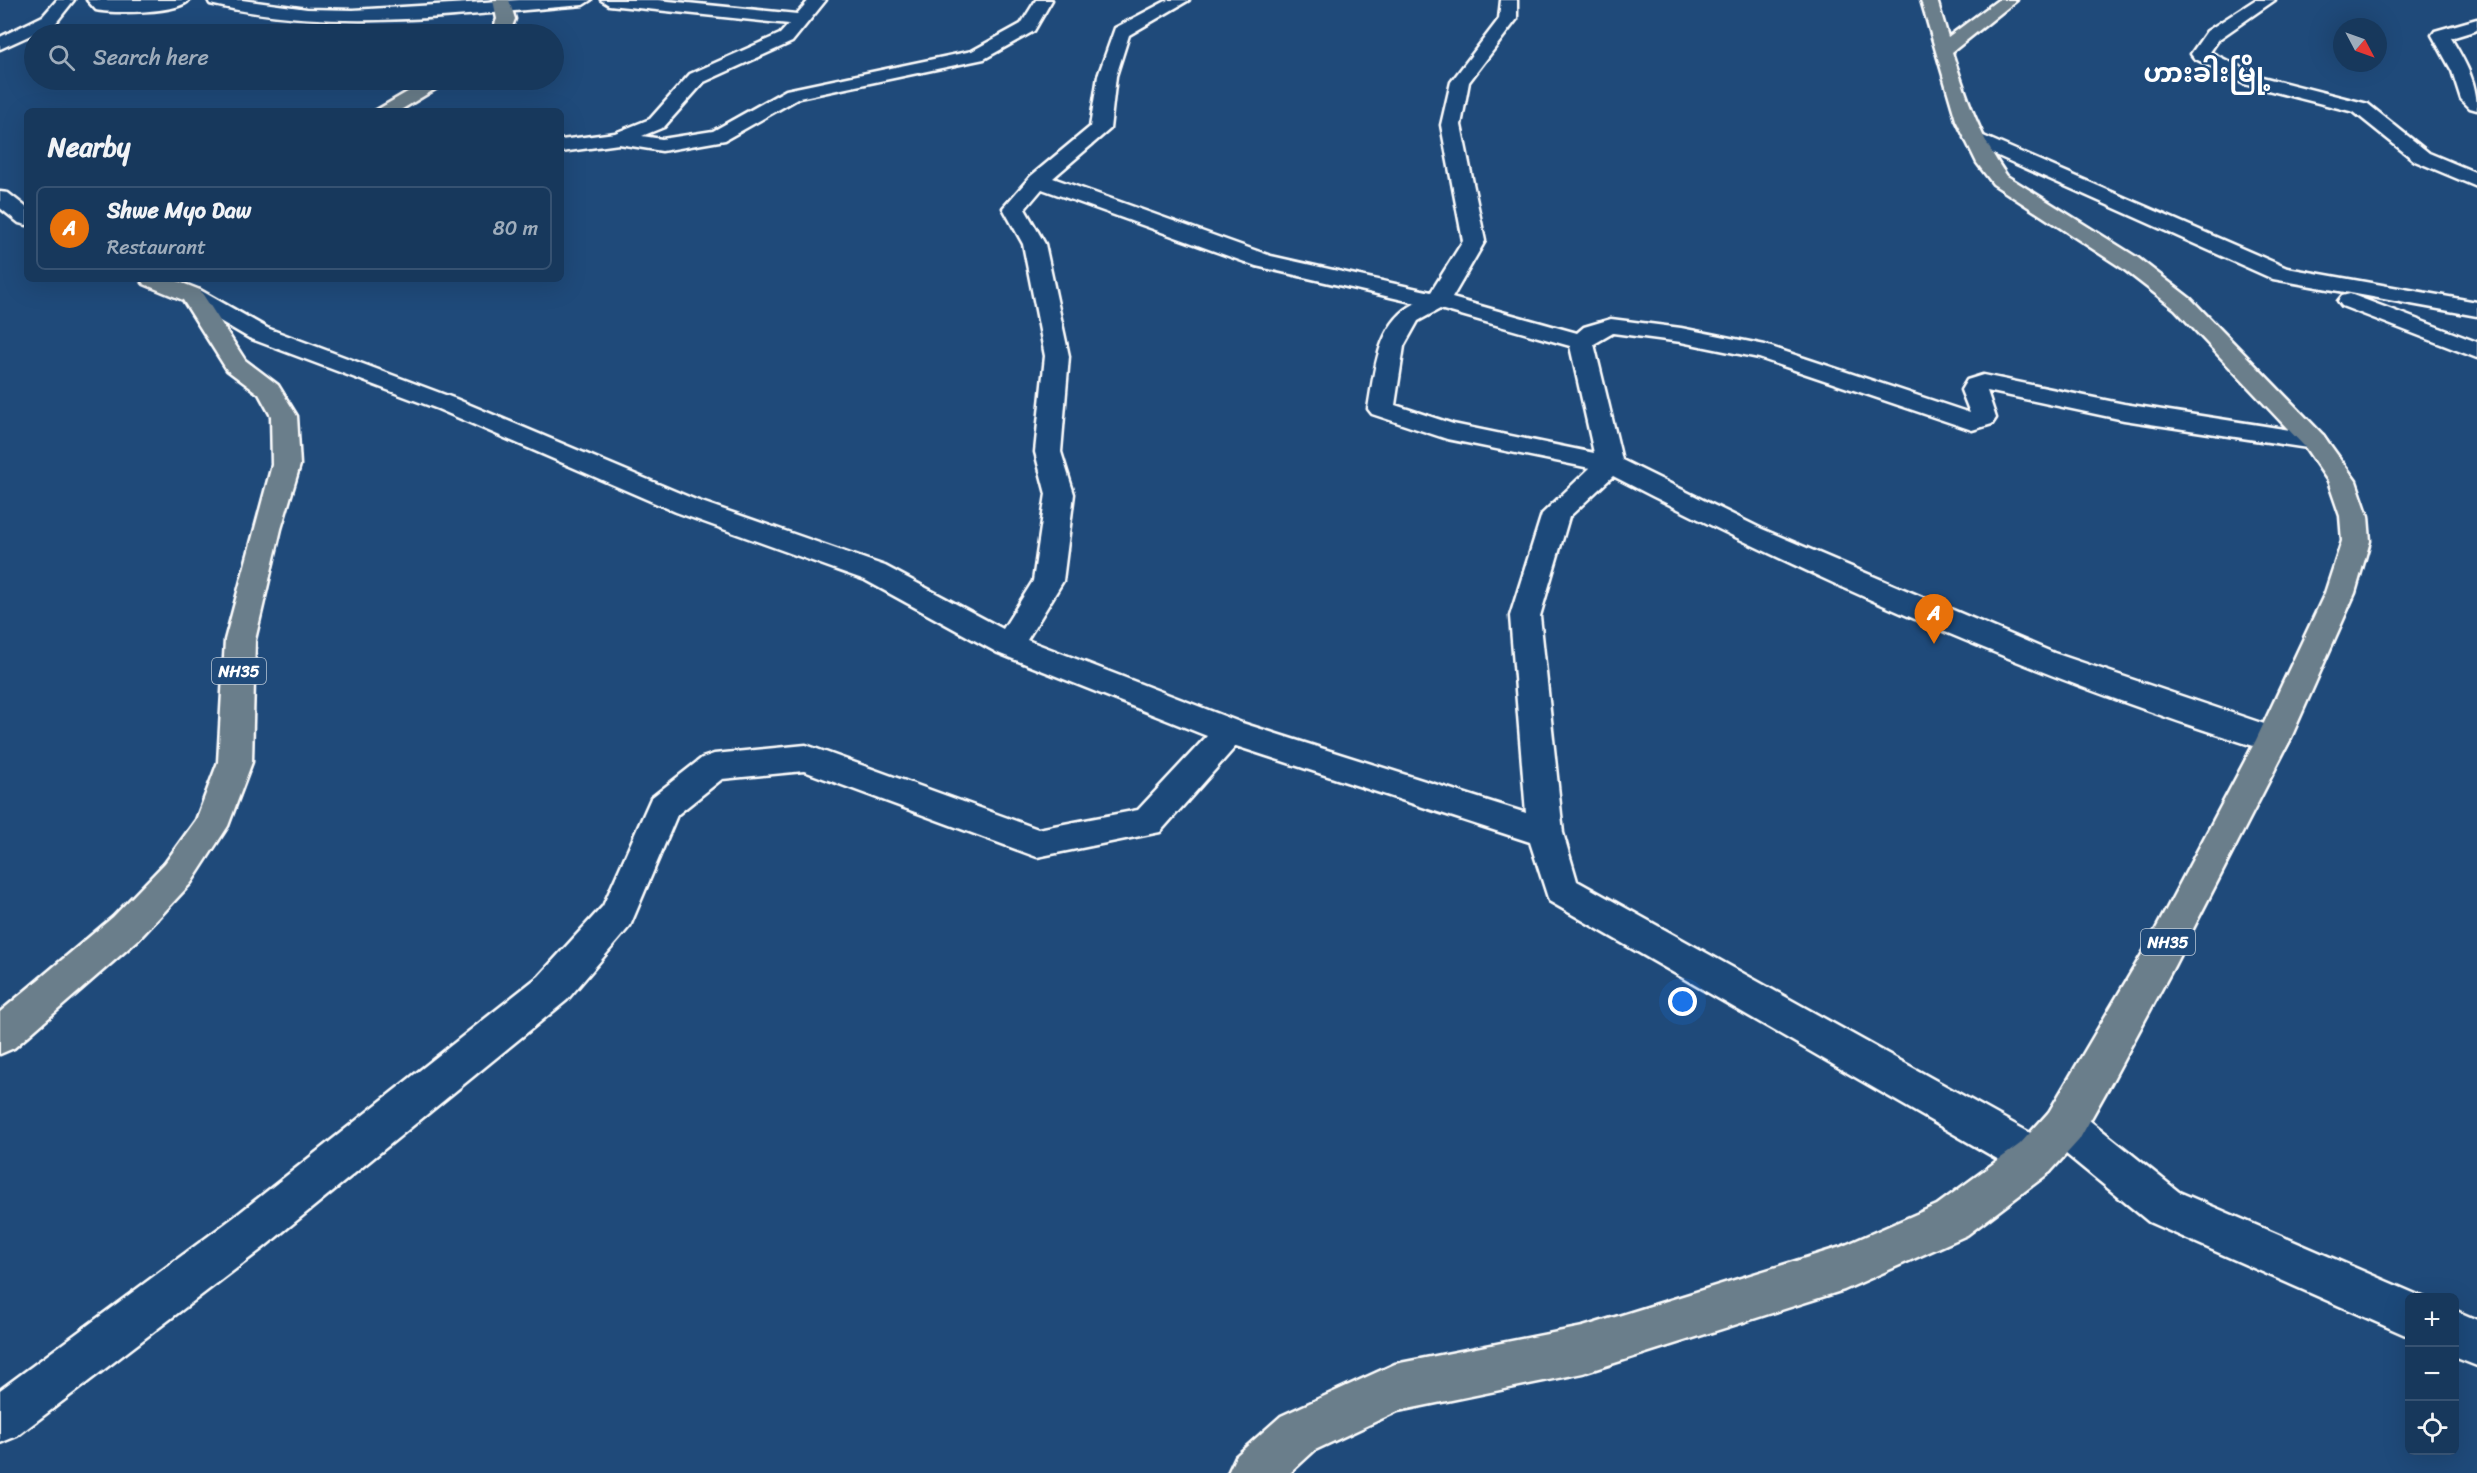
<!DOCTYPE html>
<meta charset="utf-8">
<style>
body{margin:0;font-family:Sriracha,"Noto Sans Myanmar",sans-serif;background:#244365;color:#f1f3f6}
.controls{position:absolute;right:18px;bottom:18px;display:grid;overflow:hidden;border-radius:9px;box-shadow:0 6px 24px #0002}
.controls button{width:54px;height:54px;display:grid;place-items:center;padding:0;border:0;border-bottom:2px solid #365272;background:#17385c;color:#f1f3f6;font:30px sans-serif}
.compass{position:absolute;left:2333px;top:18px;width:54px;height:54px;border-radius:50%;background:#17385c;box-shadow:0 6px 24px #0002;rotate:131deg}
.you{position:absolute;left:1683px;top:1002px;width:21px;height:21px;margin:-15px;border:4px solid #fff;border-radius:50%;background:#1a73e8;box-shadow:0 0 0 9px #1a73e833}
.badge{display:grid;place-items:center;width:39px;height:39px;border-radius:50%;background:#8c9099;color:#fff;font-size:20px;font-weight:700}
.pin{position:absolute;translate:-50% -50px;filter:drop-shadow(0 2px 3px #0008)}
.pin::after{content:'';position:absolute;top:32px;width:21px;height:18px;background:inherit;clip-path:polygon(0 0,100% 0,50% 100%)}
.list{margin:0;padding:0;list-style:none}
h2{display:flex;justify-content:space-between;align-items:center;height:78px;margin:0;padding:0 24px;font-size:26px}
h2 small{font-size:20px;font-weight:400;color:#9eacbb}
.list li{display:grid;grid-template-columns:39px 1fr auto;gap:18px;align-items:center;box-sizing:border-box;height:84px;margin:0 12px 12px;padding:0 12px;border:2px solid #365272;border-radius:9px}
.list b{display:block;font-size:22px;white-space:nowrap}
.list p{margin:0;font-size:20px;white-space:nowrap;color:#9eacbb}
.list em{font-size:20px;font-style:normal;color:#9eacbb}
.icon{flex:none;width:33px;height:33px;fill:none;stroke:currentColor;stroke-width:2;stroke-linecap:round;stroke-linejoin:round}
.map{position:relative;flex:none;width:2477px;height:1473px;overflow:hidden}
.search{position:absolute;background:#17385c;box-shadow:0 6px 24px #0002;left:24px;top:24px;width:540px;height:66px;display:flex;align-items:center;gap:15px;box-sizing:border-box;padding:0 21px;border-radius:33px;color:#9eacbb;font-size:22px}
.panel{position:absolute;background:#17385c;box-shadow:0 6px 24px #0002;left:24px;top:108px;width:540px;height:174px;border-radius:9px}
.map>svg:first-child{display:block}
</style>
<div class="map">
<svg width="2477" height="1473" viewBox="0 0 2477 1473">
<rect width="100%" height="100%" fill="#1f4a7a"/>
<filter id="ink" filterUnits="userSpaceOnUse"><feTurbulence type="fractalNoise" baseFrequency=".0167" numOctaves="2"/><feDisplacementMap in="SourceGraphic" scale="12" xChannelSelector="R" yChannelSelector="G"/><feConvolveMatrix kernelMatrix="1 2 1 2 8 2 1 2 1" color-interpolation-filters="sRGB"/></filter>
<g filter="url(#ink)">
<g fill="none" stroke-linecap="round" stroke-linejoin="round">
<g stroke="#fff" stroke-width="5">
<path id="minor" d="M57,0H74L55,24L0,49V37L43,16Z
M87,0H189C180,13 112,14 96,10Z
M208,0H242L307,9L353,10L519,0H591L583,5C459,15 333,34 210,4Z
M601,0H658L797,14L809,0H826L792,42L704,82L664,127L642,136L662,139L713,131L786,90L972,51L1021,24L1036,0H1052L1034,31L984,59L799,98L725,140L662,151L619,144L561,152V140L615,133L650,119L690,74L780,34L789,24L609,5Z
M1168,0H1189L1129,35L1116,76L1110,129L1053,178L1271,256L1431,292L1463,241L1441,125L1451,82L1499,19L1501,0H1517V19L1469,82L1461,125L1485,241L1452,298L1577,333L1584,327L1611,319L1681,328L1765,345L1970,413L1961,390L1967,380L1983,375L2124,404L2323,435L2327,441L2323,447L2314,449L2124,420L1987,391L1996,418L1992,424L1972,430L1759,358L1681,342L1613,333L1594,344L1622,460L1762,529L2054,653L2285,731L2290,740L2285,749L2273,752C2045,682 1825,585 1613,476L1569,517L1540,616L1563,833L1577,881L2050,1144L2056,1158L2050,1172L2035,1178L2020,1172L1549,901L1530,842L1236,746L1160,832L1037,857L804,771L722,779L677,815L630,926L567,1000L263,1248L17,1436L0,1443V1390L233,1218L539,976L603,906L651,798L702,758L714,754L806,745L1038,829L1138,810L1207,736L998,653L865,580L676,512L438,409L249,338L184,300L180,295L184,290H200L267,328L456,399L696,500L885,566L1003,629L1033,581L1046,494L1035,452L1045,356L1023,244L1003,208L1031,176L1090,127L1098,76L1115,28ZM1042,189L1256,266L1416,303C1377,323 1375,370 1368,409L1372,414L1447,439L1590,468L1542,514L1510,616L1526,813L1242,723L1027,640L1063,581L1074,494L1061,452L1069,356L1045,244L1025,209ZM1440,309L1570,346L1594,453L1453,424L1395,405L1404,346L1418,321Z
M2477,19V30L2451,38C2465,62 2477,81 2477,110L2470,108L2461,99L2452,71L2432,35L2435,31Z
M1974,132L2287,268L2477,302V316L2273,279L1967,142L1964,138L1967,134Z
M0,192L8,193L27,208V225L19,223L0,208Z
M2350,294L2477,342V358L2342,306L2338,301L2342,296Z
M2064,1107L2079,1112L2179,1192L2425,1298H2410V1337L2149,1222L2049,1140L2043,1126L2049,1112Z
M2454,1310L2477,1320V1366L2454,1357Z"/>
</g>
<g stroke="#fff" stroke-width="5">
<path id="tertiary" d="M2255,0H2275L2219,39L2210,52L2258,76L2368,104L2429,153L2477,173V187L2415,161L2354,112L2244,84L2194,58L2191,54L2207,31Z"/>
</g>
<g stroke="#fff" stroke-width="5">
<path id="trunk" d="M493,0H509L515,19L509,34H491L497,19Z
M1921,0H1937L1948,37L1998,0H2017L1952,52C1966,95 1980,139 2007,176L2138,258L2191,299L2323,435L2356,481L2368,516L2370,541L2355,593L2290,740L2174,966L2111,1083L2079,1140L2050,1172L1967,1235L1844,1290L1583,1373L1398,1411L1315,1450L1290,1473H1228L1236,1456L1281,1416L1395,1364L1583,1327L1841,1247L1937,1205L2020,1144L2049,1112L2148,944L2256,740L2325,593L2342,541L2340,516L2328,481L2305,447L2175,309L2122,268L1993,184L1977,163L1956,120Z
M428,80H450L399,111H375Z
M140,279H172L200,290L245,360L278,385L297,416L300,465L281,529L255,640L252,762L228,826L191,883L139,939L14,1048L0,1054V1012L113,917L165,863L196,820L218,762L225,640L272,465L271,416L259,394L227,370L183,300L144,284Z"/>
</g>
<use href="#minor" fill="#1f4a7a" fill-rule="evenodd"/>
<use href="#tertiary" fill="#1f4a7a" fill-rule="evenodd"/>
<use href="#trunk" fill="#6b7e8b" fill-rule="evenodd"/>
</g>
</g>
<g text-anchor="middle" stroke-width="4.5" stroke-linejoin="round" paint-order="stroke">
<g fill="#1f4a7a" stroke="#bcc9d7" stroke-width="1.5">
<rect x="212" y="658" width="54" height="26" rx="4.5"/>
<rect x="2141" y="929" width="54" height="26" rx="4.5"/>
</g>
<g font-size="16" font-weight="bold" fill="#fff">
<text x="239" y="677">NH35</text>
<text x="2168" y="948">NH35</text>
</g>
<g font-size="26" font-weight="bold" fill="#fff" stroke="#1f4a7a">
<text x="2207" y="82">ဟားခါးမြို့</text>
</g>
</g>
</svg>
<div class="controls">
<button>+</button>
<button>−</button>
<button><svg class="icon" aria-label="locate" viewBox="0 0 24 24"><circle cx="12" cy="12" r="6"/><path d="M12 2v4M12 18v4M2 12h4M18 12h4"/></svg></button>
</div>
<svg class="compass" viewBox="-18 -18 36 36"><path d="M0-13l5 13h-10z" fill="#e53935"/><path d="M0 13l5-13h-10z" fill="#9eacbb"/></svg>
<div class="you"></div>
<div class="pin badge" style="left:1934px;top:644px;background:#e8710a">A</div>
<div class="search"><svg class="icon" aria-label="search" viewBox="0 0 24 24"><circle cx="10" cy="10" r="6"/><path d="M15 15l6 6"/></svg>Search here</div>
<section class="panel">
<h2>Nearby<small></small></h2>
<ul class="list">
<li><span class="badge" style="background:#e8710a">A</span><div><b>Shwe Myo Daw</b><p>Restaurant</p></div><em>80 m</em></li>
</ul>
</section>
</div>
